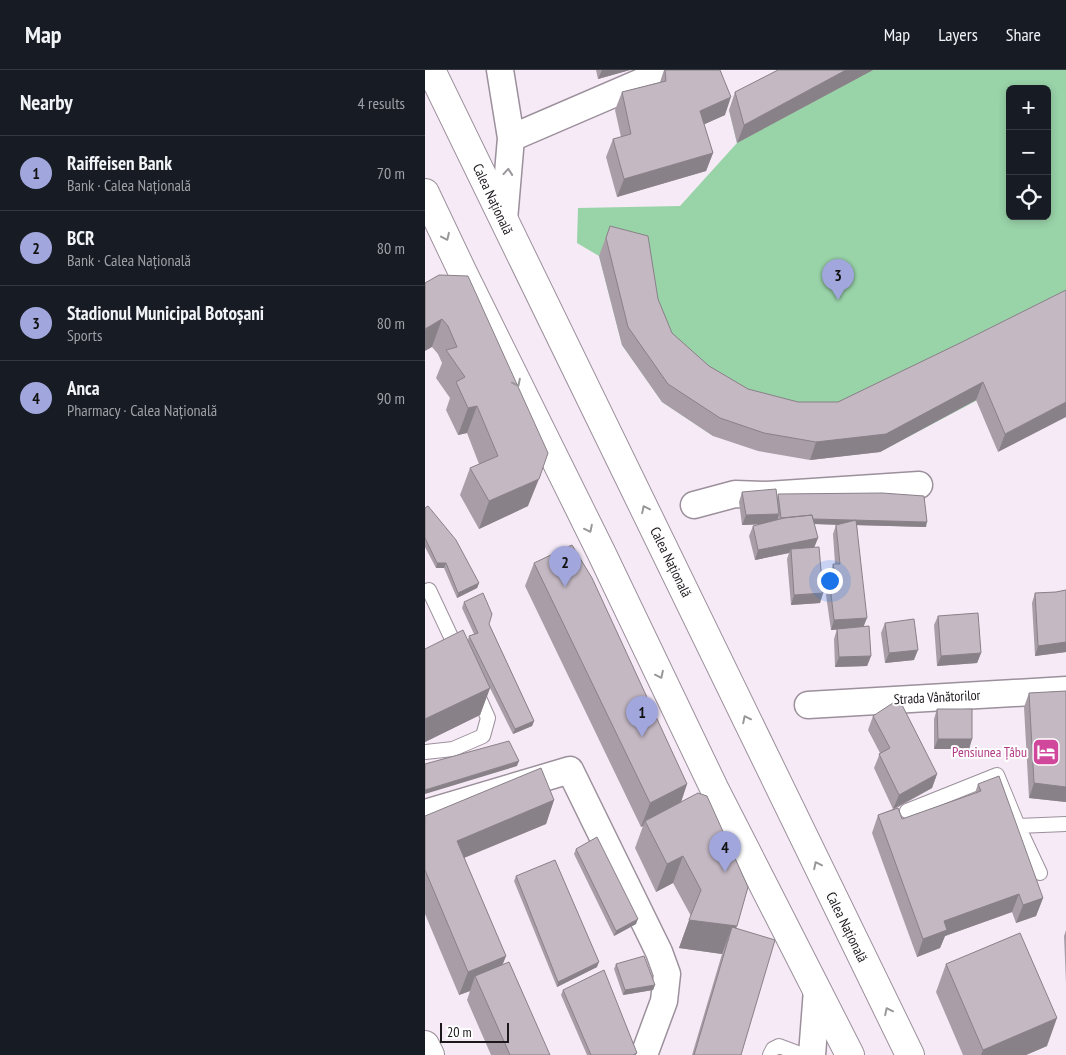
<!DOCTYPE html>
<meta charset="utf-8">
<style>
body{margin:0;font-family:"PT Sans Narrow",sans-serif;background:#242831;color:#f1f3f6}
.controls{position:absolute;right:15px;top:15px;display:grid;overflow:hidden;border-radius:8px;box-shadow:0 2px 8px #0003}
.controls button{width:45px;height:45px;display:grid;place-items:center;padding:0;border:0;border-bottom:1px solid #363941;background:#171b24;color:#f1f3f6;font:25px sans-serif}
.scale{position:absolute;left:15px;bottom:12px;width:69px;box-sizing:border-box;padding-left:5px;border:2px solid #1c181c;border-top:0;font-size:14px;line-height:18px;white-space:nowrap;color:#1c181c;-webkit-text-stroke:4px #fff;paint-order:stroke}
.you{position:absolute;left:404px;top:510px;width:18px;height:18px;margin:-12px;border:4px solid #fff;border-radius:50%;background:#1a73e8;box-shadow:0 0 0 8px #1a73e833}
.badge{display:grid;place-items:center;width:32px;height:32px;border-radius:50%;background:#a1a7dd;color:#111;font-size:16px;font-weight:700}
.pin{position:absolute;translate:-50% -41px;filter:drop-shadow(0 1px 2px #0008)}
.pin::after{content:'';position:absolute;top:26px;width:18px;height:15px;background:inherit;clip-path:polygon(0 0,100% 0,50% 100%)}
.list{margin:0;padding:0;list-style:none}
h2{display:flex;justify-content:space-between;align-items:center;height:65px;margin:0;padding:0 20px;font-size:21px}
h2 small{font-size:16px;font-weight:400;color:#9ea1a6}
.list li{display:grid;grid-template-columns:32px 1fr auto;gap:15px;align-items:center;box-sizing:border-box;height:75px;padding:0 20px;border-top:1px solid #363941}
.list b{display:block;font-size:19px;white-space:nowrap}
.list p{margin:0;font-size:16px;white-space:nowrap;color:#9ea1a6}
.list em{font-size:16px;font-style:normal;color:#9ea1a6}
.icon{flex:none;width:28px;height:28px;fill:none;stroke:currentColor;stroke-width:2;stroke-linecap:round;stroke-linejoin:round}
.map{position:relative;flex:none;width:641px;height:985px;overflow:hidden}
header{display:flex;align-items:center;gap:30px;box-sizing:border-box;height:70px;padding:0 25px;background:#171b24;border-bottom:1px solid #363941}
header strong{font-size:24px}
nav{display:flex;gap:28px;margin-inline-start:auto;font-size:18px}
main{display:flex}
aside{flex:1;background:#171b24}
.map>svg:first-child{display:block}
</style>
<header>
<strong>Map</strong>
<nav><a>Map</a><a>Layers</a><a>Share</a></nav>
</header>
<main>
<aside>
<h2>Nearby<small>4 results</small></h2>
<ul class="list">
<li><span class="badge">1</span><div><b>Raiffeisen Bank</b><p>Bank · Calea Națională</p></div><em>70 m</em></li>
<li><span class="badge">2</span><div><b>BCR</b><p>Bank · Calea Națională</p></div><em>80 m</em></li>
<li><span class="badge">3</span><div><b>Stadionul Municipal Botoșani</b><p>Sports</p></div><em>80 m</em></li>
<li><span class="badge">4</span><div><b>Anca</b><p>Pharmacy · Calea Națională</p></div><em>90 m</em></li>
</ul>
</aside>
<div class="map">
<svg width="641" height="985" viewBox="0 0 641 985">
<rect width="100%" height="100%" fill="#f5eaf6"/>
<path fill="#99d3a8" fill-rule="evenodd" d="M381,0H641V283L455,382L288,366L237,332L197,275L174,186L152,173L153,138L255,136L312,73L304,40ZM585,19H622V146H585Z"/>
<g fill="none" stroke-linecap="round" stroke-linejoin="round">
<g stroke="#9b909b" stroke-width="16">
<path id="lane" d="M4,520L34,584
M0,682L28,679L58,666L63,648L51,621
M482,741L572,705L593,756L615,803
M593,756L641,754
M345,985L348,979L354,976L378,985"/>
</g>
<g stroke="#9b909b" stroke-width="29">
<path id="street" d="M75,0L86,68L79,150
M86,68L244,0
M269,435L310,424L342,425L494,415
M383,635L641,620
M0,743L145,700L234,882L242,904L239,931L219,985
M387,985L392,920"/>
</g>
<g stroke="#9b909b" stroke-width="30">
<path id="primary" d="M6,0L485,985
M0,123L38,203L176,482L289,718L425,985
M0,975L5,985"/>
</g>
<use href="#lane" stroke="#fff" stroke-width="14"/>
<use href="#street" stroke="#fff" stroke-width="26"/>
<use href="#primary" stroke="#fff" stroke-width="28"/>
</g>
<path fill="#a99ea8" d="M171,0H205L173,9Z
M239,0H295L300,45L279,54L288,83L281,101L192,127L181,87L188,69L196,67L190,40L197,22L235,12Z
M353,0H448L312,73L304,40L310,22Z
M185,156L233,229L247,263L284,296L323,319L373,332H413L535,273L641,220L573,382L551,330L455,382L385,390L333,381L288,366L237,332L197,275L174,186Z
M14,205L103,436L54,459L35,425L45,398L54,394L42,363L33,365L21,340L25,328L11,308L17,293L13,284L7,277Z
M317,422L352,428L353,424L501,457L432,455L438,557L446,586L442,596L410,597L409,569L412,559L406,560L401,525L405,515H407L405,504L408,494H410L408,464L411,455L389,454L393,468L389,477L398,523L395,533L366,535L362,489L364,483L330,490L324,466L328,456L335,454L317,455L314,432Z
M0,438L54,513L52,518L32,528L19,498H11L0,477Z
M109,493L262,714L256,732L311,859L316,985H267L297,884L254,878L266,846L248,813L231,822L210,778L218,756L216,757L100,516Z
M641,520V582L610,586L607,533L610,523L631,522Z
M39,532L64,554L109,651L107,656L88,664L65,618L55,645L0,672V579L43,570L44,566L49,564L37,538Z
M513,546L556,583L552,593L512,596L509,555Z
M460,553L489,590L460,593L456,563Z
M641,621V732L604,728L599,637L604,623Z
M512,639L547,669L544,679H509V649Z
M448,646L512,704L507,718L470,739L477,749L550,723L553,714L618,828L611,846L591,853L587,842L520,866L515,878L492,887L447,763L453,745L468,739L449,698L455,683L443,660Z
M129,730L121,754L39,788L81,886L77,894L125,985H66L42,930L45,921L34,925L0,844V746Z
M151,779L211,854L189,866L149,784Z
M91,806L172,897L132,917L89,811Z
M641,860V913L639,866Z
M191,894L230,915L228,920L198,925L189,899Z
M521,894L622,976L601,985H538L511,922Z
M138,920L212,983L211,985H162L136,925Z"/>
<path fill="#898188" d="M177,0H205L173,9Z
M421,0H448L312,73L319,55Z
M306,27L300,45L269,59L275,41Z
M288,83L281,101L192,127L199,109Z
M17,249L7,277L0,281V259Z
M558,312L551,330L455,382L385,390L391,372Z
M641,332V347L573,382L580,364Z
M52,336L42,363L33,365L43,338Z
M114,409L103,436L54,459L64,431Z
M354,444L351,454L317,455L321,445Z
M356,448L502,452L501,457L354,453Z
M393,468L389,478L366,479L364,483L330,490L333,480Z
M12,493H21L19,498H11Z
M54,513L52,518L32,528L33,523Z
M398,523L395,533L366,535L369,525Z
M442,548L438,558L406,560L409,550Z
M641,572V582L610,586L613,576Z
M493,580L489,590L460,593L464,583Z
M556,583L552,593L512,596L516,586Z
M446,586L442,596L410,597L414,587Z
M65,618L55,645L0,672V649Z
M109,651L107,656L88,664L90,659Z
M513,669H547L544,679H509Z
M94,691L92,696L0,724V720Z
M512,704L507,718L468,739L474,725Z
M609,713L641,717V732L604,728Z
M262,714L254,738L220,751L218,756L216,757L225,733Z
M129,730L121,754L24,794L32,771Z
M258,786L248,813L231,822L242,794Z
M594,824L587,842L520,866L515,878L492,887L498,869L519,851Z
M618,828L611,846L591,853L598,835Z
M213,849L211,854L189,866L191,861Z
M264,850L312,856L302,884L307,857L297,884L254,878Z
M81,886L72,909L50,906L45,921L34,925L43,902Z
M174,892L172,897L132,917L133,912Z
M230,915L228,920L198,925L200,920Z
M632,948L622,976L601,985H556L558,980Z"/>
<path fill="#c4b8c3" stroke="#898188" d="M240,0H295L306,27L275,41L288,83L199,109L188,69L206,64L197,22L241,11Z
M353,0H421L319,55L310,22Z
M185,156L223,166L233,229L247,263L284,296L323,319L373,332H413L535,273L641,220V332L580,364L558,312L461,364L391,372L339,363L295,348L243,314L203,257L181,168Z
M14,205L43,206L123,383L114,409L64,431L45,398L73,386L52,336L43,338L31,312L40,307L21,280L32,277L23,256L17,249L0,259V213Z
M351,419L354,444L321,445L317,422Z
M457,423L499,426L502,452L388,449L387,445L356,448L353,424Z
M3,436L31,470L54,513L33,523L21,493H12L0,468V438Z
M387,445L393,468L333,480L328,456L359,448Z
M431,450L442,548L409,550L405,515L413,516L408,494H415L411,455Z
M147,475L167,508L262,714L225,733L109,493Z
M394,477L398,523L369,525L366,479Z
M641,520V572L613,576L610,523L631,522Z
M58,523L67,544L64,554L109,651L90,659L44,566L53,563L39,532Z
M553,543L556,583L516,586L513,546Z
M489,549L493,580L464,583L460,553Z
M444,556L446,586L414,587L412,559Z
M38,560L65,618L0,649V579Z
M641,621V717L609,713L604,623Z
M474,629L512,704L474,725L454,684L465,678L448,646Z
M512,639H547V669H513Z
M84,671L94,691L0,720V694Z
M116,698L129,730L32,771L81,886L43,902L0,800V746Z
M574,706L618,828L598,835L594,824L519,851L522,860L498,869L453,745L473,738L477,749L556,721L553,714Z
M273,723L282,726L323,817L312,856L264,850L276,820L258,786L242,794L220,751Z
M172,767L213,849L191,861L151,779Z
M130,790L174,892L133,912L91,806Z
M307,857L350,870L316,985H269Z
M595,863L632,948L558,980L521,894Z
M219,886L230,915L200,920L191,894Z
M84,892L125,985H85L50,906Z
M179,900L212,983L208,985H166L138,920Z"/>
<defs><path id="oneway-chevron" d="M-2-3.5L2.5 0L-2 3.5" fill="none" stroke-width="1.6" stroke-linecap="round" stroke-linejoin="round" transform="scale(1.25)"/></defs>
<g stroke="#999799">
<use href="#oneway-chevron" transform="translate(83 102) rotate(-85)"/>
<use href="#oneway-chevron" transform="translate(21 167) rotate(65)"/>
<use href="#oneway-chevron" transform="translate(92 313) rotate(64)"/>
<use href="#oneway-chevron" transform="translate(220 439) rotate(-116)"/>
<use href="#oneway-chevron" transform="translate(164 459) rotate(64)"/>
<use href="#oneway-chevron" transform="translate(235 605) rotate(64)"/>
<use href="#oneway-chevron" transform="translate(321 649) rotate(-116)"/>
<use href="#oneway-chevron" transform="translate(392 795) rotate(-116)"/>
<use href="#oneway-chevron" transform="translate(463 941) rotate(-116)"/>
</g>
<defs>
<g id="hotel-square" transform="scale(1.4375)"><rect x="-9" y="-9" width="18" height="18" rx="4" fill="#d1479c" stroke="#fff"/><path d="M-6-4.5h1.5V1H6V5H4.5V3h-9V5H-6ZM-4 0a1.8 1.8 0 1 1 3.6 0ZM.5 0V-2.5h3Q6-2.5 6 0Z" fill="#fff"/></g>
</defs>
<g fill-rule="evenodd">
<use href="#hotel-square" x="621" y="682"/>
</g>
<g text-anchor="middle" stroke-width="4" stroke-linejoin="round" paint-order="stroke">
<g font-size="14" fill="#1c181c" stroke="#fff">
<text transform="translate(68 129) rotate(65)" y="5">Calea Națională</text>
<text transform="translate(246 492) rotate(64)" y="5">Calea Națională</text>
<text transform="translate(512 627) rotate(-3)" y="5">Strada Vânătorilor</text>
<text transform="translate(422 857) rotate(64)" y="5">Calea Națională</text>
</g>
<g font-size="14" fill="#b23c85" stroke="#fff" text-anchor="end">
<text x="602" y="687">Pensiunea Țâbu</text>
</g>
</g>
</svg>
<div class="controls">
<button>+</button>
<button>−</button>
<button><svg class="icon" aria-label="locate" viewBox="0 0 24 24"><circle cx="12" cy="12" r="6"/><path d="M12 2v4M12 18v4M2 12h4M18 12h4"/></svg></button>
</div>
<div class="scale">20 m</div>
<div class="you"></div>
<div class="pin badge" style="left:217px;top:667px">1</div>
<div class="pin badge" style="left:140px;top:517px">2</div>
<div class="pin badge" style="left:413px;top:230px">3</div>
<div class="pin badge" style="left:300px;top:802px">4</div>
</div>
</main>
